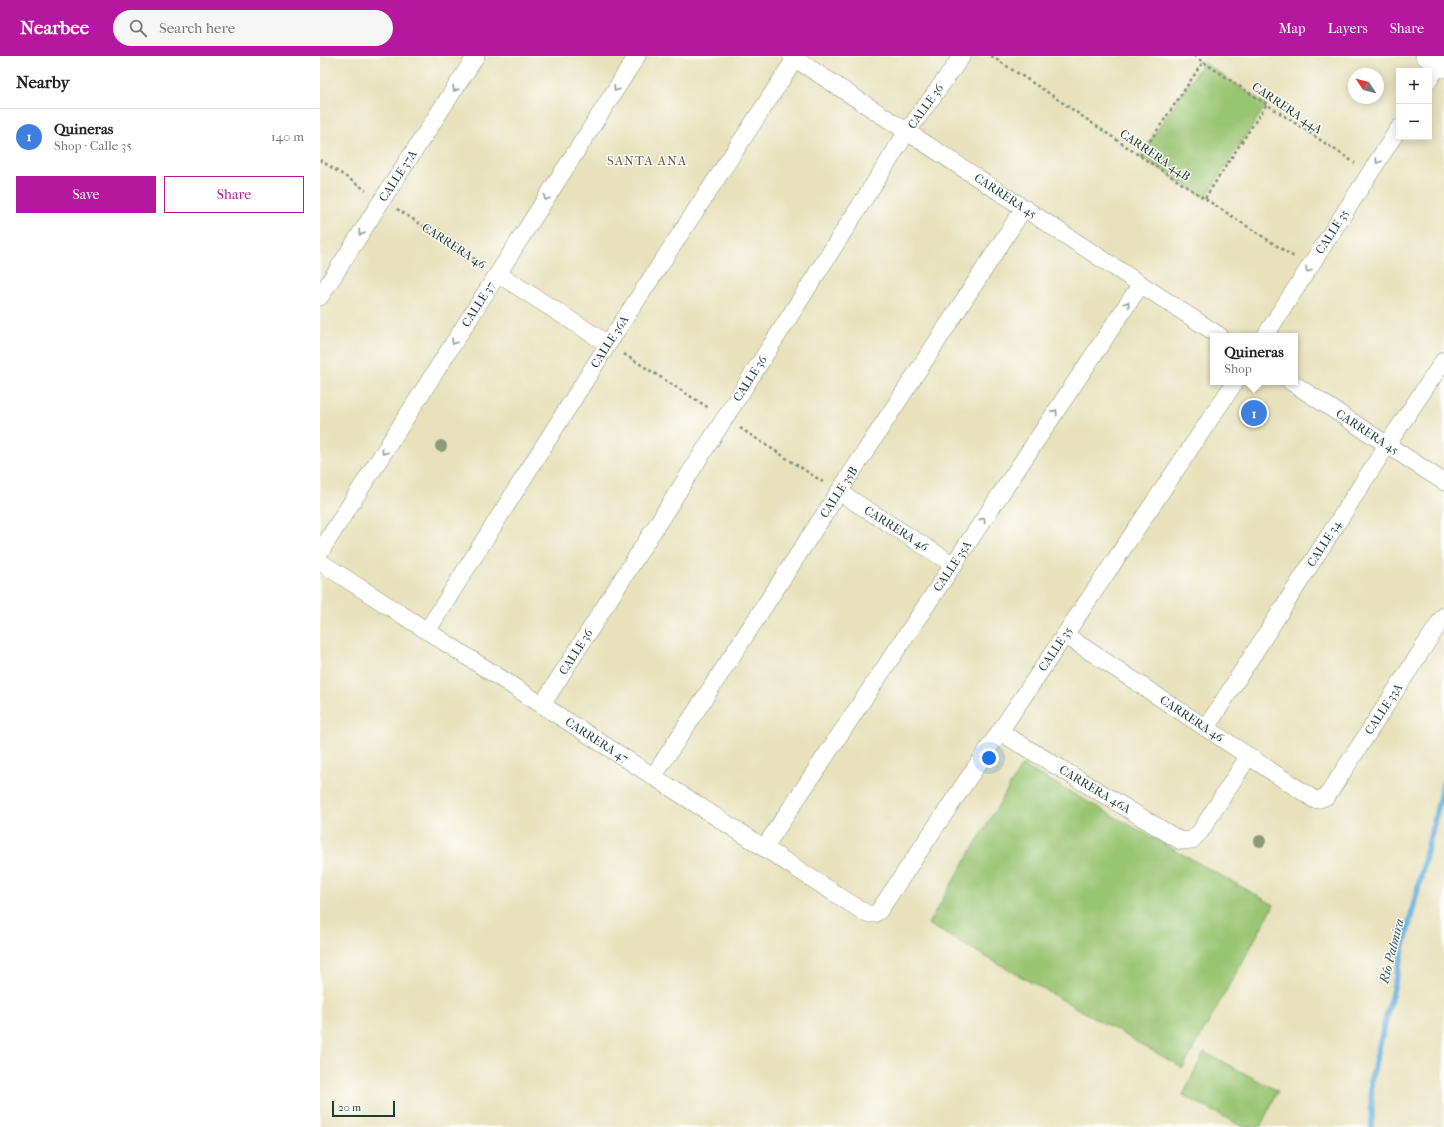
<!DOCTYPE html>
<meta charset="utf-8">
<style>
body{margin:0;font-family:"IM FELL French Canon",serif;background:#f6f6f6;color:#222}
.controls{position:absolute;right:12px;top:12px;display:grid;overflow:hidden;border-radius:0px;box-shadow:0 2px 10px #0003}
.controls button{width:36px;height:36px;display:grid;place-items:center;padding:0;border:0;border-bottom:1px solid #e0e0e0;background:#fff;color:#222;font:20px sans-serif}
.compass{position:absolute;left:1028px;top:12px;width:36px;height:36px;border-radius:50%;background:#fff;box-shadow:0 2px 10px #0003;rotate:305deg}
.scale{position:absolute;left:12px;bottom:10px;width:63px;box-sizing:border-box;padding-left:4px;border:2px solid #1f3d34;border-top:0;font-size:11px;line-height:14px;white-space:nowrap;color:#1f3d34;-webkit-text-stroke:3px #fdfcf7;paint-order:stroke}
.you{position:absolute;left:669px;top:702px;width:14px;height:14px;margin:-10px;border:3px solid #fff;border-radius:50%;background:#1a73e8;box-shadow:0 0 0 6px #1a73e833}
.badge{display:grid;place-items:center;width:26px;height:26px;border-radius:50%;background:#b5179e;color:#fff;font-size:13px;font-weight:700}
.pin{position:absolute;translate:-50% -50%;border:2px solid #fff;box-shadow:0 1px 4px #0006}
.popup{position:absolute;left:890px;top:277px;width:88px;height:52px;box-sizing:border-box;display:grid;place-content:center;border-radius:0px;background:#fff;filter:drop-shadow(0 1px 3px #0005);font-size:13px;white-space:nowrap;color:#767676}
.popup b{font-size:15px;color:#222}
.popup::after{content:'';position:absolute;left:50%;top:100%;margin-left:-8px;border:8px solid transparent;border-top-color:#fff}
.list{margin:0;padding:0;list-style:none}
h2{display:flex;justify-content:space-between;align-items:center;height:52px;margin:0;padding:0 16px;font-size:17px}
h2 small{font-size:13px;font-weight:400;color:#767676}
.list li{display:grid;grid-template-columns:26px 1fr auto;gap:12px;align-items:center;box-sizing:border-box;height:56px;padding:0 16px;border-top:1px solid #e0e0e0}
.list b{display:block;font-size:15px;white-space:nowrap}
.list p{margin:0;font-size:13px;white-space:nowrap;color:#767676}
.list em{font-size:13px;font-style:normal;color:#767676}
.actions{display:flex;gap:8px;padding:12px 16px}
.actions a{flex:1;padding:9px 0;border:1px solid #b5179e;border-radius:0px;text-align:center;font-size:14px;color:#b5179e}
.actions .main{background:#b5179e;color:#fff}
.icon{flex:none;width:22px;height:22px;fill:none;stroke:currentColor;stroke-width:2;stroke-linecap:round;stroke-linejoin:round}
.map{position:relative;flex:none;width:1124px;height:1071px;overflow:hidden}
header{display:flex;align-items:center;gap:24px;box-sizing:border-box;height:56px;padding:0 20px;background:#b5179e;color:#fff}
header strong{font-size:19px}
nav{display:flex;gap:22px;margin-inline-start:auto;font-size:14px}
.search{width:280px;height:36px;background:#f6f6f6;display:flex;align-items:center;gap:10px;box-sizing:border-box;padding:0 14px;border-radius:22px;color:#767676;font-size:15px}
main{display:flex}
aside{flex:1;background:#fff}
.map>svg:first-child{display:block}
</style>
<header>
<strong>Nearbee</strong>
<div class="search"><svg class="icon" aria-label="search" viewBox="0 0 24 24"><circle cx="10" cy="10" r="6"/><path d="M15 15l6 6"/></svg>Search here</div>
<nav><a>Map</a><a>Layers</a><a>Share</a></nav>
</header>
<main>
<aside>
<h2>Nearby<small></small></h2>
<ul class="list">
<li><span class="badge" style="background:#3f7fe0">1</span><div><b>Quineras</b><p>Shop · Calle 35</p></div><em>140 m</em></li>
</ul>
<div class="actions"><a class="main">Save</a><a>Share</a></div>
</aside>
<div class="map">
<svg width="1124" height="1071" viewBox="0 0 1124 1071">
<rect width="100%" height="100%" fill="#fdfcf7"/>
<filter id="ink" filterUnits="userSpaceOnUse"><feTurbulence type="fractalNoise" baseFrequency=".025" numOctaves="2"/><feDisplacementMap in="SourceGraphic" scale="8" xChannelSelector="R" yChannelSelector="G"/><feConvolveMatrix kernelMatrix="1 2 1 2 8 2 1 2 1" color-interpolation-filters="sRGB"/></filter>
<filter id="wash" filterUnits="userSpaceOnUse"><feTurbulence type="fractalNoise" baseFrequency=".012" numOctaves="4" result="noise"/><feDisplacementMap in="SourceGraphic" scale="16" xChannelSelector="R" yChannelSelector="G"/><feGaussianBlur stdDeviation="0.9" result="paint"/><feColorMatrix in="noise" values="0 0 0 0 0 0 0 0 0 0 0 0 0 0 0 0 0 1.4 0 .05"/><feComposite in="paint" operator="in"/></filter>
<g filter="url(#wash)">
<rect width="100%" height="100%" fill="#e8e1bc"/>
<path fill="#99c471" stroke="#5c8052" d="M883,6L946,49L885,142L820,100Z
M702,709L954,849L863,1012L608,868Z
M884,996L958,1035L940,1071H923L863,1039Z"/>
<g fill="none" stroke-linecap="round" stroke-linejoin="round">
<path stroke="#68b1e0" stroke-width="6" d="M1052,1071L1051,1024L1124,725"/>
</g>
</g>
<g filter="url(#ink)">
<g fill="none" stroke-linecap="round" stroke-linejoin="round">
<g stroke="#848f78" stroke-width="18">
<g id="minor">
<path id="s1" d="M471,0L900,280"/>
<path d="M1104,0L1124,13"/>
<path d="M1109,24L1124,0"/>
<path d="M178,218L288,288"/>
<path id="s2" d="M0,241L62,144L156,0"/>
<path id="s3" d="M945,280L1079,72"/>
<path id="s4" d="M971,326L1124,426"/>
<path id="s5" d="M519,436L634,509"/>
<path id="s6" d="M0,496L317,0"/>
<path id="s7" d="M0,506L547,858H554L559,855L915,326"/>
<path id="s8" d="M107,575L288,288L477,0"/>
<path id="s9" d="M745,579L995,744L1000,743L1007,740L1124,560"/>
<path id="s10" d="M222,649L587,76L642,0"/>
<path id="s11" d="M886,672L1067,389L1124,304"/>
<path id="s12" d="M680,676L861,785L872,784L880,776L928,701"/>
<path id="s13" d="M333,721L704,152"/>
<path id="s14" d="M444,792L821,228"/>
</g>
</g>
<path stroke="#848f78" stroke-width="2.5" stroke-dasharray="3 3" stroke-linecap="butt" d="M671,0L727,36L820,100L974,201
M874,0L1035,107
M820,100L883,6
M0,104L46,134
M885,142L946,49
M77,153L162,208
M304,298L389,352
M420,372L503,426"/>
<use href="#minor" stroke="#fff" stroke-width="17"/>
</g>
<g fill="#8a9a79">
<circle cx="121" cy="390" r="6"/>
<circle cx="940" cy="785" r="6"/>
</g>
<defs><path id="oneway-chevron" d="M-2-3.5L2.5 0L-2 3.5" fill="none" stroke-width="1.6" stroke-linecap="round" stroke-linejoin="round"/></defs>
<g stroke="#8f9e9a">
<use href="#oneway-chevron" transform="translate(135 33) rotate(123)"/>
<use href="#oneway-chevron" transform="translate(296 33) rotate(123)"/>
<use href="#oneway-chevron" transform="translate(1058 105) rotate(122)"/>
<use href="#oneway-chevron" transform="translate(226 142) rotate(123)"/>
<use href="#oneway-chevron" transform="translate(41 177) rotate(122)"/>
<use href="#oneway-chevron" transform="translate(988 214) rotate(123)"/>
<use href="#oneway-chevron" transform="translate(807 248) rotate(-56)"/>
<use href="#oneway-chevron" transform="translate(134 286) rotate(123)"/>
<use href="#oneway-chevron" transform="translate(735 356) rotate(-56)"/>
<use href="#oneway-chevron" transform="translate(64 396) rotate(123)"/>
<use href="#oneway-chevron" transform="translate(663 464) rotate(-56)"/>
</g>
</g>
<g text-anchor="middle" stroke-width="3" stroke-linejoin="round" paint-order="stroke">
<g font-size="12" fill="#1f3d34" stroke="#fdfcf7">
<text dy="4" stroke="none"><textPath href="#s10" startOffset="711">CALLE 36</textPath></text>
<text transform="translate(967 52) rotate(34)" y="4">CARRERA 44A</text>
<text transform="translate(835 99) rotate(34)" y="4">CARRERA 44B</text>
<text dy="4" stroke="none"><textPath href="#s2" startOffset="144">CALLE 37A</textPath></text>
<text dy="4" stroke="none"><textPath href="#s1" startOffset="256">CARRERA 45</textPath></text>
<text dy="4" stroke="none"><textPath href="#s3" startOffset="124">CALLE 35</textPath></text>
<text transform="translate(134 190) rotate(33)" y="4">CARRERA 46</text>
<text dy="4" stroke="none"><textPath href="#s6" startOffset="294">CALLE 37</textPath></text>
<text dy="4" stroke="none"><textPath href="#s8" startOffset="342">CALLE 36A</textPath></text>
<text dy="4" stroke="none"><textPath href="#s10" startOffset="387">CALLE 36</textPath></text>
<text dy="4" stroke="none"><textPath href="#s4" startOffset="91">CARRERA 45</textPath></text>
<text dy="4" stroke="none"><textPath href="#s13" startOffset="340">CALLE 35B</textPath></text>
<text dy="4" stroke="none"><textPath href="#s5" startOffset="68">CARRERA 46</textPath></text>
<text dy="4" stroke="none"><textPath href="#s11" startOffset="219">CALLE 34</textPath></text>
<text dy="4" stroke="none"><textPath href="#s14" startOffset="339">CALLE 35A</textPath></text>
<text dy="4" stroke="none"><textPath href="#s7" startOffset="979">CALLE 35</textPath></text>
<text dy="4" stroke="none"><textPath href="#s10" startOffset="63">CALLE 36</textPath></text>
<text dy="4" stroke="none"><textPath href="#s9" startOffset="416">CALLE 33A</textPath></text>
<text dy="4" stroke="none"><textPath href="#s9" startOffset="152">CARRERA 46</textPath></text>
<text dy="4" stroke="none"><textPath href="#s7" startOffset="329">CARRERA 47</textPath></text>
<text dy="4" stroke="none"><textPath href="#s12" startOffset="111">CARRERA 46A</textPath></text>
</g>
<g font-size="13" letter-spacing="1" fill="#675f4b" stroke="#fdfcf7">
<text x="327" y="109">SANTA ANA</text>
</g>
<g font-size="13" font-style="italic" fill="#356068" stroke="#fdfcf7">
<text transform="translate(1071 895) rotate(-76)" y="5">Río Palmira</text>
</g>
</g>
</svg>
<div class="controls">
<button>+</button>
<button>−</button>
</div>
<svg class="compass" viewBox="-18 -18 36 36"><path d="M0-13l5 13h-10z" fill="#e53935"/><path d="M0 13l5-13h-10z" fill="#767676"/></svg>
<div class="scale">20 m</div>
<div class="you"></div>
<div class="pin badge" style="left:934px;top:357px;background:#3f7fe0">1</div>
<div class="popup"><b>Quineras</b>Shop</div>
</div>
</main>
